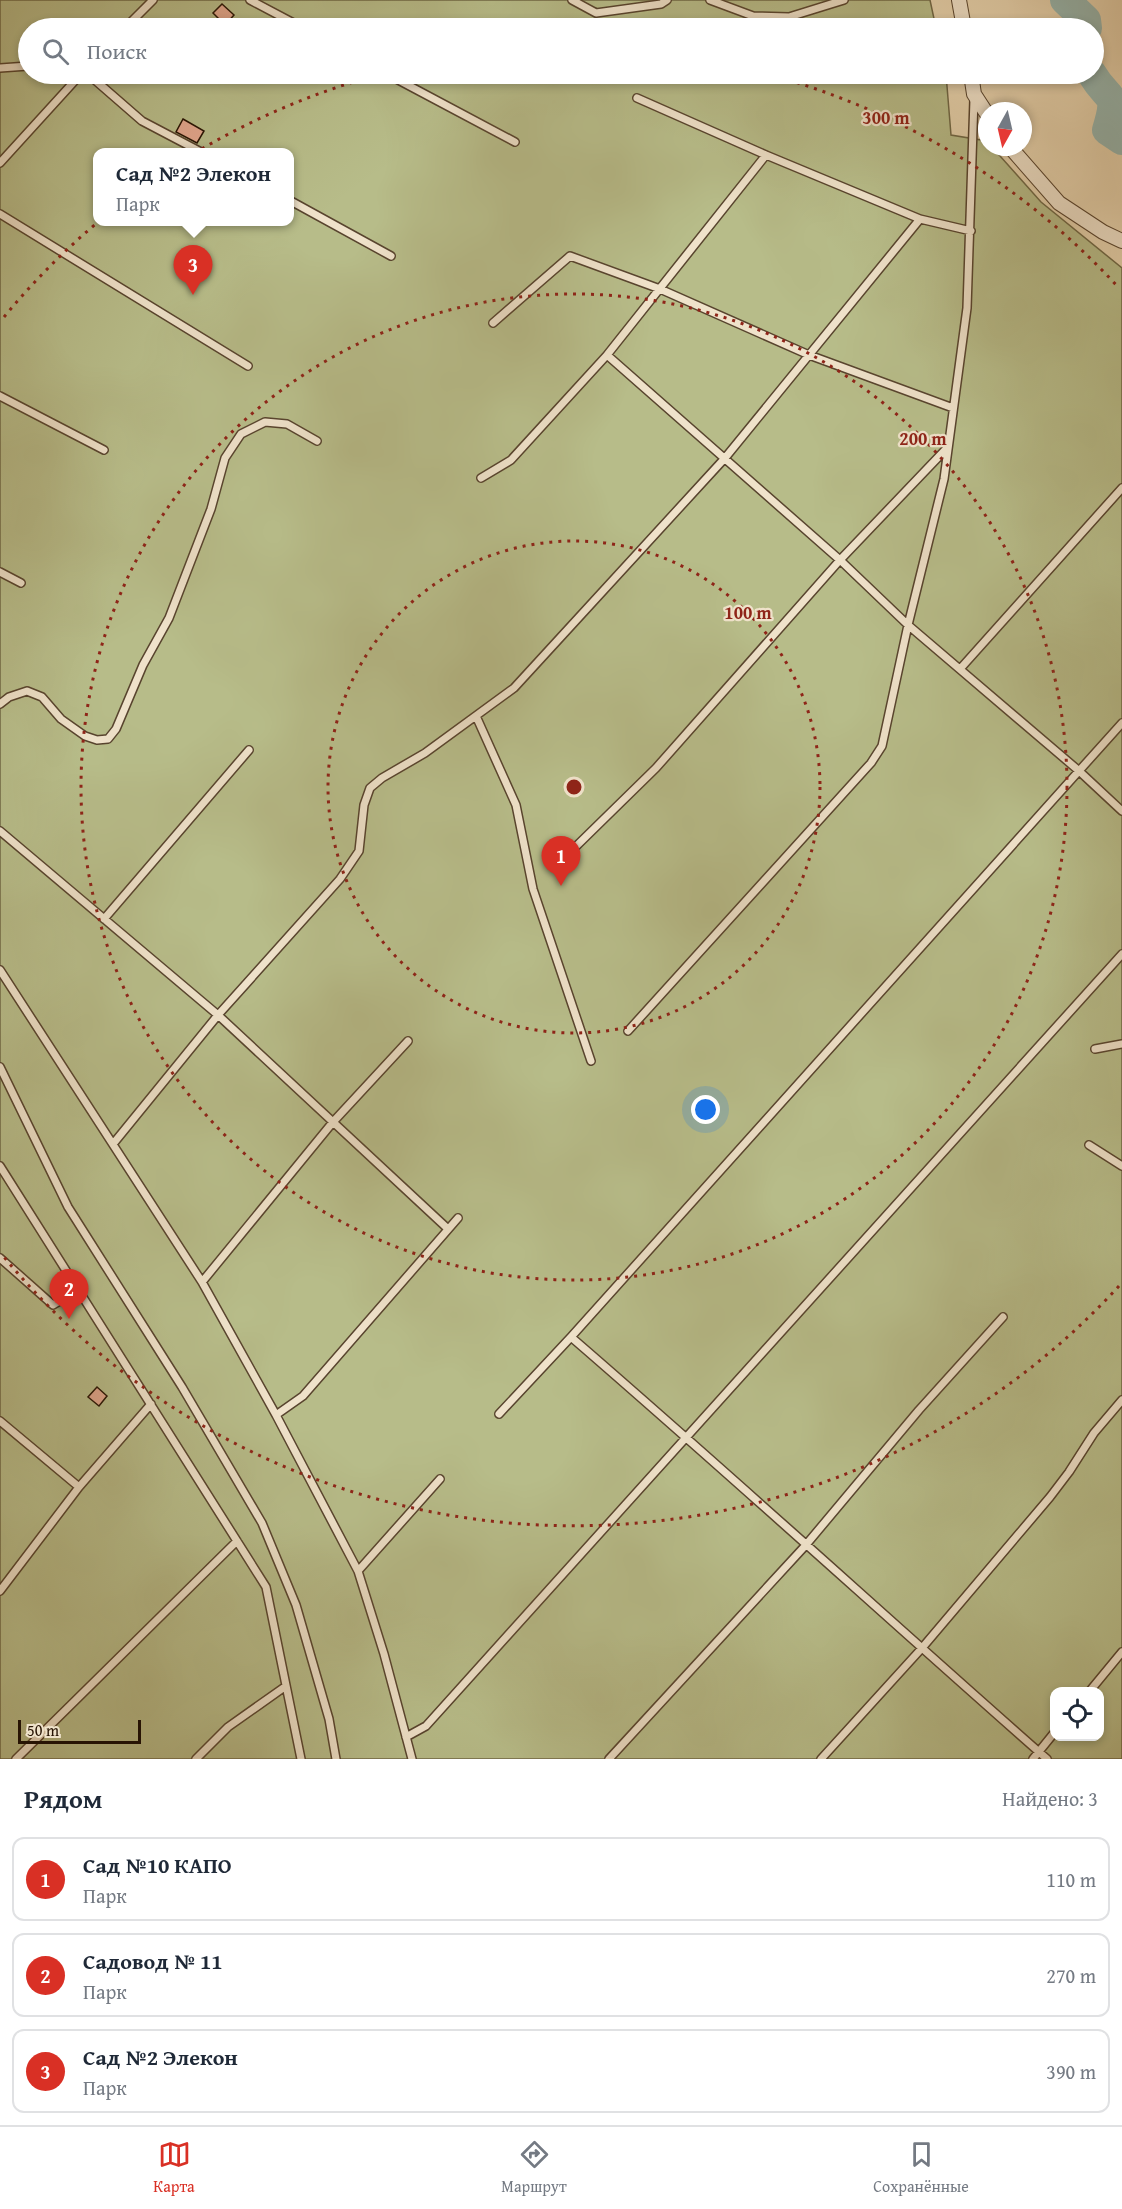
<!DOCTYPE html>
<html lang="ru">
<meta charset="utf-8">
<style>
body{margin:0;font-family:"Gentium Book Plus",serif;background:#f2f2f3;color:#1f2937}
.controls{position:absolute;right:18px;bottom:18px;display:grid;overflow:hidden;border-radius:12px;box-shadow:0 3px 9px #0003}
.controls button{width:54px;height:54px;display:grid;place-items:center;padding:0;border:0;border-bottom:2px solid #e0e1e3;background:#fff;color:#1f2937;font:30px sans-serif}
.compass{position:absolute;left:978px;top:102px;width:54px;height:54px;border-radius:50%;background:#fff;box-shadow:0 3px 9px #0003;rotate:188deg}
.scale{position:absolute;left:18px;bottom:15px;width:123px;box-sizing:border-box;padding-left:6px;border:3px solid #281404;border-top:0;font-size:16px;line-height:21px;white-space:nowrap;color:#281404;-webkit-text-stroke:4px #efe2ca;paint-order:stroke}
.you{position:absolute;left:706px;top:1110px;width:21px;height:21px;margin:-15px;border:4px solid #fff;border-radius:50%;background:#1a73e8;box-shadow:0 0 0 9px #1a73e833}
.badge{display:grid;place-items:center;width:39px;height:39px;border-radius:50%;background:#d93025;color:#fff;font-size:20px;font-weight:700}
.pin{position:absolute;translate:-50% -50px;filter:drop-shadow(0 2px 3px #0008)}
.pin::after{content:'';position:absolute;top:32px;width:21px;height:18px;background:inherit;clip-path:polygon(0 0,100% 0,50% 100%)}
.popup{position:absolute;left:93px;top:148px;width:201px;height:78px;box-sizing:border-box;display:grid;place-content:center;border-radius:12px;background:#fff;filter:drop-shadow(0 2px 4px #0005);font-size:20px;white-space:nowrap;color:#747a83}
.popup b{font-size:22px;color:#1f2937}
.popup::after{content:'';position:absolute;left:50%;top:100%;margin-left:-12px;border:12px solid transparent;border-top-color:#fff}
.list{margin:0;padding:0;list-style:none}
h2{display:flex;justify-content:space-between;align-items:center;height:78px;margin:0;padding:0 24px;font-size:26px}
h2 small{font-size:20px;font-weight:400;color:#747a83}
.list li{display:grid;grid-template-columns:39px 1fr auto;gap:18px;align-items:center;box-sizing:border-box;height:84px;margin:0 12px 12px;padding:0 12px;border:2px solid #e0e1e3;border-radius:12px}
.list b{display:block;font-size:22px;white-space:nowrap}
.list p{margin:0;font-size:20px;white-space:nowrap;color:#747a83}
.list em{font-size:20px;font-style:normal;color:#747a83}
.icon{flex:none;width:33px;height:33px;fill:none;stroke:currentColor;stroke-width:2;stroke-linecap:round;stroke-linejoin:round}
.map{position:relative;flex:none;width:1122px;height:1759px;overflow:hidden}
.search{position:absolute;background:#fff;box-shadow:0 3px 9px #0003;left:18px;right:18px;top:18px;height:66px;display:flex;align-items:center;gap:15px;box-sizing:border-box;padding:0 21px;border-radius:33px;color:#747a83;font-size:22px}
.sheet{height:366px;background:#fff}
nav{display:flex;justify-content:space-around;align-items:center;box-sizing:border-box;height:84px;border-top:2px solid #e0e1e3;background:#fff;font-size:16px;color:#747a83}
nav a{display:grid;justify-items:center;gap:3px}
nav .on{color:#d93025}
.map>svg:first-child{display:block}
</style>
<div class="map">
<svg width="1122" height="1759" viewBox="0 0 1122 1759">
<rect width="100%" height="100%" fill="#e6d3ae"/>
<filter id="stains"><feTurbulence type="fractalNoise" baseFrequency=".00333" numOctaves="4"/><feColorMatrix values="0 0 0 0 .2 0 0 0 0 .09 0 0 0 0 .02 0 0 0 .5 -.17"/></filter>
<radialGradient id="worn" r=".72"><stop offset=".6" stop-color="#630" stop-opacity="0"/><stop offset="1" stop-color="#630" stop-opacity=".3"/></radialGradient>
<path fill="#b7bc89" stroke="#706846" stroke-width="1.5" fill-rule="evenodd" d="M0,0H930L936,28H28V74H946L951,135L987,141V147H992L1041,202L1122,268V1759H0ZM97,152H289V222H97ZM1054,1692H1100V1736H1054Z"/>
<g fill="none" stroke-linecap="round" stroke-linejoin="round">
<path stroke="#97b7b0" stroke-width="30" d="M1065,0L1086,20L1087,28
M1092,74C1109,103 1119,90 1107,130L1122,140"/>
</g>
<path fill="#e2a78e" stroke="#281404" stroke-width="1.5" d="M222,4L234,15L225,25L213,13Z
M183,119L204,131L197,143L176,132Z
M97,1387L107,1396L99,1406L88,1397Z"/>
<g fill="none" stroke-linecap="round" stroke-linejoin="round">
<g stroke="#58442e" stroke-width="10">
<path id="service" d="M250,0L303,28
M572,0L596,13L661,4L667,0
M710,0L753,16L789,17L844,0
M125,28L153,0
M0,68L28,66
M88,74L142,121L201,152
M387,74L515,142
M637,98L766,155L920,219L971,231
M0,163L81,74
M289,200L391,256
M0,214L248,366
M493,323L570,256L660,289L809,355L953,408
M607,355L840,560L908,625L1078,770L1122,811
M0,396L104,450
M481,478L511,460L607,355L766,155
M0,572L21,583
M960,669L1122,488
M0,704L9,697L27,691L42,697L61,719L85,736L97,740L108,739L116,729L143,665L169,618L211,509L225,458L241,434L265,422L287,424L317,441
M476,716L516,805L533,889L591,1061
M0,831L218,1015L447,1228
M558,864L656,768L840,560L948,447
M104,919L249,750
M0,970L202,1282L276,1415L358,1571L384,1654L412,1759
M628,1031L871,763L882,746L908,625L944,479L967,308L974,99
M1095,1049L1122,1044
M0,1067L68,1207L182,1387L262,1523L296,1605L329,1719L336,1759
M113,1144L218,1015L340,879L359,851L364,805L370,788L382,778L425,753L514,688L725,458L920,219
M1089,1145L1122,1166
M0,1166L266,1587L301,1759
M0,1258L53,1305L78,1290
M202,1282L333,1122L408,1041
M571,1337C732,1476 888,1619 1047,1759
M499,1414L571,1337L1122,723
M276,1415L303,1396L458,1218
M0,1421L79,1487
M358,1571L440,1479
M0,1591L79,1487L151,1404
M1089,1692L1122,1652
M406,1737L426,1726L1122,954
M16,1759L237,1541
M196,1759L228,1727L286,1686
M609,1759L805,1546L919,1410L1003,1317
M821,1759L922,1648L1050,1497L1069,1472L1094,1433L1122,1400
M1033,1759L1054,1733"/>
</g>
<g stroke="#58442e" stroke-width="16">
<path id="minor" d="M959,0L964,28
M971,74L974,94L987,114
M1010,147L1059,203L1103,232L1122,241"/>
</g>
<use href="#service" stroke="#efe2ca" stroke-width="7"/>
<use href="#minor" stroke="#efe2ca" stroke-width="14"/>
</g>
<g fill="none" stroke="#8f2418" stroke-width="3" stroke-dasharray="3 6">
<circle cx="574" cy="787" r="246"/>
<circle cx="574" cy="787" r="493"/>
<path d="M1119 1286A739 739 0 0 1 4 1257M4 317A739 739 0 0 1 377 75M771 75A739 739 0 0 1 1119 288"/>
</g>
<circle cx="574" cy="787" r="9" fill="#8f2418" stroke="#efe2ca" stroke-width="3"/>
<g font-size="18" text-anchor="middle" font-weight="bold" fill="#8f2418" stroke="#efe2ca" stroke-width="4.5" stroke-linejoin="round" paint-order="stroke">
<text x="886" y="124">300 m</text>
<text x="923" y="445">200 m</text>
<text x="748" y="619">100 m</text>
</g>
<rect width="100%" height="100%" filter="url(#stains)"/>
<rect width="100%" height="100%" fill="url(#worn)"/>
</svg>
<div class="controls">
<button><svg class="icon" aria-label="locate" viewBox="0 0 24 24"><circle cx="12" cy="12" r="6"/><path d="M12 2v4M12 18v4M2 12h4M18 12h4"/></svg></button>
</div>
<svg class="compass" viewBox="-18 -18 36 36"><path d="M0-13l5 13h-10z" fill="#e53935"/><path d="M0 13l5-13h-10z" fill="#747a83"/></svg>
<div class="scale">50 m</div>
<div class="you"></div>
<div class="pin badge" style="left:561px;top:886px">1</div>
<div class="pin badge" style="left:69px;top:1319px">2</div>
<div class="pin badge" style="left:193px;top:295px">3</div>
<div class="popup"><b>Сад №2 Элекон</b>Парк</div>
<div class="search"><svg class="icon" aria-label="search" viewBox="0 0 24 24"><circle cx="10" cy="10" r="6"/><path d="M15 15l6 6"/></svg>Поиск</div>
</div>
<section class="sheet">
<h2>Рядом<small>Найдено: 3</small></h2>
<ul class="list">
<li><span class="badge">1</span><div><b>Сад №10 КАПО</b><p>Парк</p></div><em>110 m</em></li>
<li><span class="badge">2</span><div><b>Садовод № 11</b><p>Парк</p></div><em>270 m</em></li>
<li><span class="badge">3</span><div><b>Сад №2 Элекон</b><p>Парк</p></div><em>390 m</em></li>
</ul>
</section>
<nav>
<a class="on"><svg class="icon" aria-label="map" viewBox="0 0 24 24"><path d="M3 6l6-2 6 2 6-2v14l-6 2-6-2-6 2zM9 4v14M15 6v14"/></svg>Карта</a>
<a><svg class="icon" aria-label="directions" viewBox="0 0 24 24"><path d="M12 3l9 9-9 9-9-9zM9 14v-3h6M13 9l2 2-2 2"/></svg>Маршрут</a>
<a><svg class="icon" aria-label="saved" viewBox="0 0 24 24"><path d="M7 4h10v16l-5-4-5 4z"/></svg>Сохранённые</a>
</nav>
